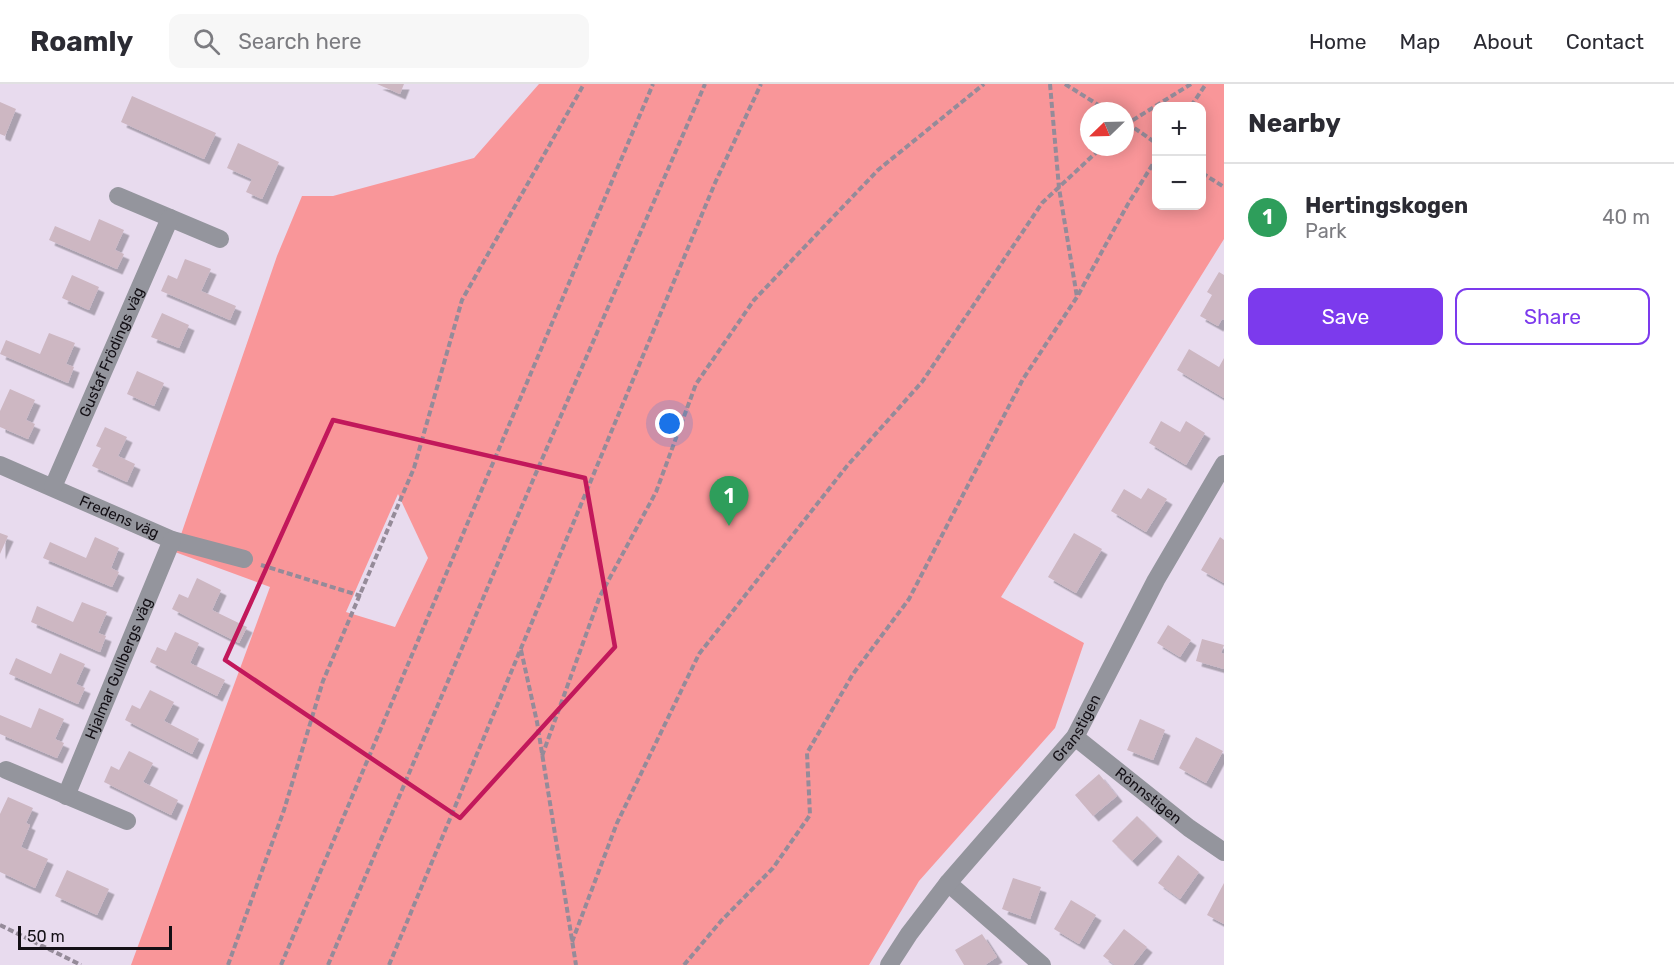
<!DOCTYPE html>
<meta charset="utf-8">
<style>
body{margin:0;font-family:Rubik,sans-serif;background:#f7f7f7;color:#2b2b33}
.controls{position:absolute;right:18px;top:18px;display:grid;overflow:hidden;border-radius:12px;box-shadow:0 3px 15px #0003}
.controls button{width:54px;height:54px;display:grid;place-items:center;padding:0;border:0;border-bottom:2px solid #e1e1e2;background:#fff;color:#2b2b33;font:30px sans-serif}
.compass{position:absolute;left:1080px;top:18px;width:54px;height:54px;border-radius:50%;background:#fff;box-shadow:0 3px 15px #0003;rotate:247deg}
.scale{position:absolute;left:18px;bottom:15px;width:154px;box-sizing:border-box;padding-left:6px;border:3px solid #130f15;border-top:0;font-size:16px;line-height:21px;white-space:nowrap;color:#130f15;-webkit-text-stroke:4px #e8dbee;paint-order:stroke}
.you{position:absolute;left:670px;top:340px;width:21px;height:21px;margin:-15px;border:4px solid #fff;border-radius:50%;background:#1a73e8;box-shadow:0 0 0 9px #1a73e833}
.badge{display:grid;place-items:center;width:39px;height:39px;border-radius:50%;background:#7c3aed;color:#fff;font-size:20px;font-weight:700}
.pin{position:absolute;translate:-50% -50px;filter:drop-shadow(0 2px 3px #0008)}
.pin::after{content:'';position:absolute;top:32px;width:21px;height:18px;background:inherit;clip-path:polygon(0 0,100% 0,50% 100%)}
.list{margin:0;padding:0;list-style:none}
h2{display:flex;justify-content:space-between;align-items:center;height:78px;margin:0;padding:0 24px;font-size:26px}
h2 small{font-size:20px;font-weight:400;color:#7c7c81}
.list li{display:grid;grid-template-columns:39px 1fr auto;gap:18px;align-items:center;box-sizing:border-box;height:108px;padding:0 24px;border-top:2px solid #e1e1e2}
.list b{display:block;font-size:22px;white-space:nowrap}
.list p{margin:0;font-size:20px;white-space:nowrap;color:#7c7c81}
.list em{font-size:20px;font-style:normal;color:#7c7c81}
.actions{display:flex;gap:12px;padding:18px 24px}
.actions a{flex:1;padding:14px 0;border:2px solid #7c3aed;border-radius:12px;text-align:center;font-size:21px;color:#7c3aed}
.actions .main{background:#7c3aed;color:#fff}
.icon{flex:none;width:33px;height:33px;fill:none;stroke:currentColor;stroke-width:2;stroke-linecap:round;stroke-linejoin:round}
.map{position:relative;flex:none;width:1224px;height:881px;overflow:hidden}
header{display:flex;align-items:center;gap:36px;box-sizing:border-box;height:84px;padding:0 30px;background:#fff;border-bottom:2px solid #e1e1e2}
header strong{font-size:28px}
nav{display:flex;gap:33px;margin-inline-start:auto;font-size:21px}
.search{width:420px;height:54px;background:#f7f7f7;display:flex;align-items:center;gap:15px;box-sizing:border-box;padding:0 21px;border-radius:12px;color:#7c7c81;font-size:22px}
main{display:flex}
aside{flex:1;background:#fff}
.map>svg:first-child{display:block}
</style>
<header>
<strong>Roamly</strong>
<div class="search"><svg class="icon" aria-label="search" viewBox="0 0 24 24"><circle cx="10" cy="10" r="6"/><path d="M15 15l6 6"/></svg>Search here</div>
<nav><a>Home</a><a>Map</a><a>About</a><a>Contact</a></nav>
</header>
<main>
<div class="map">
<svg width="1224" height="881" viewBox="0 0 1224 881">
<defs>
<filter id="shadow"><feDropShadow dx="5.5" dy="5.5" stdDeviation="0" flood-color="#0004"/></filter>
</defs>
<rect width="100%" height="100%" fill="#e8dbee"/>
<path fill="#f99699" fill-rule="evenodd" d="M539,0H1224V155L1001,513L1084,559L1055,644L919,797L869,881H131L270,503L175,468L277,172L302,112H333L474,74ZM1156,22H1202V122H1156ZM1089,27H1125V63H1089ZM398,410L428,474L395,543L346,528Z"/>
<path fill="#cdb7c2" filter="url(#shadow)" d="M377,0H404L400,10Z
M132,12L216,49L204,75L121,38Z
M0,18L16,25L5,52L0,50Z
M238,59L279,78L262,115L246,108L252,95L227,84Z
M99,135L124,146L115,166L124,170L117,185L49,156L55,142L90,157Z
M185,175L211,185L201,207L236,222L230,236L161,207L168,191L177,195Z
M1219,188L1224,191V236L1222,235L1218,242L1200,232L1212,211L1207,208Z
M72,191L99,203L89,226L62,214Z
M162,229L189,241L179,264L151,253Z
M49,249L75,259L66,280L74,283L68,299L0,270L6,256L40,270Z
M1189,265L1219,283L1224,274V314L1177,286Z
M137,287L164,299L154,322L127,310Z
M10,305L35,316L26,336L35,340L28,355L0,343V327Z
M1161,337L1180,348L1186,337L1205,349L1186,381L1149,359Z
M105,343L127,353L118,372L135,380L127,398L92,382L101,364L96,362Z
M1148,404L1167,415L1146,448L1111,427L1124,405L1141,415Z
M0,449L8,452L0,470Z
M1074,449L1102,465L1076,509L1048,493Z
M95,453L119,464L111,484L119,488L112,503L43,474L50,458L86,474Z
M1220,453L1224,456V499L1201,486Z
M197,494L221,506L212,526L247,543L239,559L172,525L179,510L188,514Z
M82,518L107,528L98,549L106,552L100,568L31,538L37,522L73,538Z
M1168,541L1191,556L1180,573L1157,559Z
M175,548L199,559L190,579L225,596L217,612L150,578L157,563L166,567Z
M1202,555L1224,561L1221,569L1224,570V585L1196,577Z
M60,569L85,580L76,600L85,604L78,620L9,590L16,574L51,590Z
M150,606L174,618L164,637L199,655L192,670L125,636L132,621L140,625Z
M39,624L64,635L55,655L64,659L57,674L0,650V631L31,644Z
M1140,635L1165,646L1153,676L1127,666Z
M1196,653L1223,667L1206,699L1179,684Z
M129,667L153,679L143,698L178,716L171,731L104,698L111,682L119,686Z
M1099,690L1117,712L1093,732L1075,711Z
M8,713L33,724L26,739L30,741L21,763L48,775L35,804L0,788V730Z
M1137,732L1157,752L1132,777L1112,757Z
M1178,771L1199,788L1180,815L1158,799Z
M67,786L109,805L97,831L55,812Z
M1013,794L1041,803L1030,835L1002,825Z
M1224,799V840L1207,831Z
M1071,816L1096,831L1079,860L1054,845Z
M1124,845L1147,863L1133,881H1115L1103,872Z
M982,850L997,873L985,881H964L955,866Z"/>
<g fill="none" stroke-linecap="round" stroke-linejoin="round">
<path stroke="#958b99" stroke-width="4" stroke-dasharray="6 3" stroke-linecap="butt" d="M1050,0L1059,104L1077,213
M1065,0L1108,27
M1191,22L1206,0
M1127,39L1156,59
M1125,41L1191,0
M1202,89L1224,103
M261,481L361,512
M521,566L537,638L576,881
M542,672L600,512L656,408L696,300L754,216L878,86L984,0
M0,841L81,881
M572,858L617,739L699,570L847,382L922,298L1042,119L1102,63
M228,881L284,726L323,597L414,384L462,216L584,0
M281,881L653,0
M328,881L533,396L705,0
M389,881L715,99L761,0
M684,881L721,837L773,784L810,731L807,669L853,590L909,515L1023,295L1077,213L1128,120L1156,75"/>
<g stroke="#94959d" stroke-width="18">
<path d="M118,112L220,155"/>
<path id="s1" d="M0,381L172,456L244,475"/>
<path id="s2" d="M53,403L170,134"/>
<path id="s3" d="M1075,653L1189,744L1224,768"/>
<path d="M6,686L127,737"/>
<path id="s4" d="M66,712L172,456"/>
<path d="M948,799L1042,881"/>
<path id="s5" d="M889,881L909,850L948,799L1075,653L1156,496L1224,380"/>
</g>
</g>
<path fill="none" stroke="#c2185b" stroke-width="4.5" stroke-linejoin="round" d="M333,336L585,394L615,563L460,734L225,576Z"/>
<g text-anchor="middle" stroke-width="4.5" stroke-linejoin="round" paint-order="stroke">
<g font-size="15" fill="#130f15" stroke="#e8dbee">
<text dy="5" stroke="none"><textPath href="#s2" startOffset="147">Gustaf Frödings väg</textPath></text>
<text dy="5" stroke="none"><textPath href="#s1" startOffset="130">Fredens väg</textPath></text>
<text dy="5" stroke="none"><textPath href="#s4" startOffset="138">Hjalmar Gullbergs väg</textPath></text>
<text dy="5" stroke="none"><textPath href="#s5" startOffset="303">Granstigen</textPath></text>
<text dy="5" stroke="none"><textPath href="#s3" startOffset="94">Rönnstigen</textPath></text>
</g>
</g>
</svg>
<div class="controls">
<button>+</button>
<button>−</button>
</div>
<svg class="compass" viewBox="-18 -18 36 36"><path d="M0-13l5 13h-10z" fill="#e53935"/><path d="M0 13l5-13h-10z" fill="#7c7c81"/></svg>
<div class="scale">50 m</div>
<div class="you"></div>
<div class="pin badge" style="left:729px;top:442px;background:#2e9e5b">1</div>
</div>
<aside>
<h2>Nearby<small></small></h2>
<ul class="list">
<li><span class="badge" style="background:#2e9e5b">1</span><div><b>Hertingskogen</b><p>Park</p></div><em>40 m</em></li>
</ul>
<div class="actions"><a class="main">Save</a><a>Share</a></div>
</aside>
</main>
